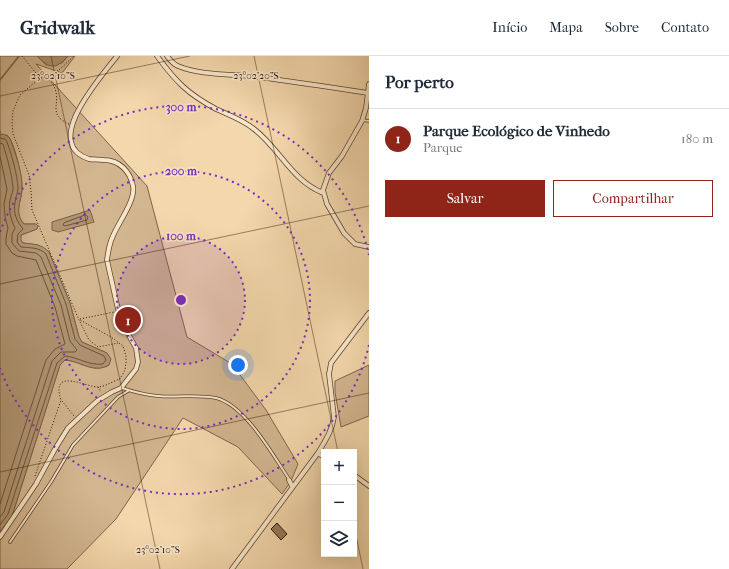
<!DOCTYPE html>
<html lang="pt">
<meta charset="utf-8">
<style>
body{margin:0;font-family:"IM FELL French Canon",serif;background:#f2f2f3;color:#1f2937}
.controls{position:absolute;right:12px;bottom:12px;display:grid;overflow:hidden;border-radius:0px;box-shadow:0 4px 16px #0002}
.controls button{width:36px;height:36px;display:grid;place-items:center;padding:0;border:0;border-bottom:1px solid #e0e1e3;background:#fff;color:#1f2937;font:20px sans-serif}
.you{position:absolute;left:238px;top:309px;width:14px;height:14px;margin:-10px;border:3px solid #fff;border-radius:50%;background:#1a73e8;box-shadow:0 0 0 6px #1a73e833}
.badge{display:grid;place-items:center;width:26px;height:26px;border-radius:50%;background:#8f2418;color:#fff;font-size:13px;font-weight:700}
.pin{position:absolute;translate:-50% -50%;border:2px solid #fff;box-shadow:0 1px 4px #0006}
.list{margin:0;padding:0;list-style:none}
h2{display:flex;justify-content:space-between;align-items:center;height:52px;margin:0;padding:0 16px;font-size:17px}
h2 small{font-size:13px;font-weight:400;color:#747a83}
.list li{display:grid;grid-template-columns:26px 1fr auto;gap:12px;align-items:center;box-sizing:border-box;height:60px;padding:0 16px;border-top:1px solid #e0e1e3}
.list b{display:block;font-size:15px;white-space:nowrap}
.list p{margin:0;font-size:13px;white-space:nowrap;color:#747a83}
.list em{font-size:13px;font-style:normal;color:#747a83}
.actions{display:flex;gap:8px;padding:12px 16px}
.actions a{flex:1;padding:9px 0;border:1px solid #8f2418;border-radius:0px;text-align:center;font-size:14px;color:#8f2418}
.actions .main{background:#8f2418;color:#fff}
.icon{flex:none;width:22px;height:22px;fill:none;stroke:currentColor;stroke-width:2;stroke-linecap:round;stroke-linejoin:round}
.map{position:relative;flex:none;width:369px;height:513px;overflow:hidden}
header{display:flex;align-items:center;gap:24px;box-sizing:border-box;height:56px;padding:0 20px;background:#fff;border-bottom:1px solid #e0e1e3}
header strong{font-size:19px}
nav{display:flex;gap:22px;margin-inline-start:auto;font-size:14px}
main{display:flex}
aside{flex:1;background:#fff}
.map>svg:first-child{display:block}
</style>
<header>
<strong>Gridwalk</strong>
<nav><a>Início</a><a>Mapa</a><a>Sobre</a><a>Contato</a></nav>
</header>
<main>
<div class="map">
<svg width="369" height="513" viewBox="0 0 369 513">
<rect width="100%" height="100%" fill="#f4d8ad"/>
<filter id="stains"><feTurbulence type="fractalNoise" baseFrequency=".005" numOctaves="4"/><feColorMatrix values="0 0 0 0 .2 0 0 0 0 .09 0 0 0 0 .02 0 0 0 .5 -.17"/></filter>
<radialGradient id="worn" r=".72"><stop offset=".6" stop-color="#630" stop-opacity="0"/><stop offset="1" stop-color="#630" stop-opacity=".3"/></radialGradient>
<path fill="#d2b690" stroke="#7e6448" d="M0,0H37L46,9L62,7L68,0H75L62,17L36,8L147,130L187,281L232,308L266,354L298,408L291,425L282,438L238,391L183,362L116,463L67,513H0V476L12,460L60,309L65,304C81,305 93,318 109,309L107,297L82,286L79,281L70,247L49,196L38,189L23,187L20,184L21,179L37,173L36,168H24C13,156 22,145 22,132C22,121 15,86 7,79L0,81Z
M369,309V360L341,371L335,336V325Z"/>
<path fill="#af9472" stroke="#7a6044" d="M37,0H68C55,14 50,13 37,0Z
M3,78L9,81L11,85C16,100 23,118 22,134C21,146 14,157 24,168H36L38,170L37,173L21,179V184L23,187C33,188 42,188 49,196L70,247L79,281L82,286L107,297L111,303L109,309C93,318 81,305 65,304L60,309L12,460L0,476V79Z
M90,154L94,166L58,176L52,174V166Z"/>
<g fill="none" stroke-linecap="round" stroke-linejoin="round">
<path stroke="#6c5239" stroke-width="1" d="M0,82L5,83L7,86C12,100 17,117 18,132C18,137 15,142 15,147C13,158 17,165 23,173L18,178L17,186L21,191C30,192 39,191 46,198L66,248L75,283L80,289L104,300L106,304L103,308C89,310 78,301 65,300L57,307L8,458L0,469
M0,87L3,88C7,102 12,118 13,132C13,136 11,140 10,144C8,153 11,164 15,172L12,178V187L19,195L36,197L41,201L61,249L70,285L77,294L75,296H61L52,305L4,456L0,461
M0,100L7,133L4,148L5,161L8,172L6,182V188L12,197L17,200L36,204L55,251L65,288L55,293L46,304L0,448
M86,159L88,161L87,164L65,170L63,169L64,167Z"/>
<path stroke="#7a6044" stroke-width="1.5" d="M0,24L19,0
M0,75V79"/>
</g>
<path fill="#93785a" stroke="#2a1100" d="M277,467L287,478L281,484L271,473Z"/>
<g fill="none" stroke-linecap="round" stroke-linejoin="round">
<g stroke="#5c432b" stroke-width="3.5">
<path id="lane" d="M362,64L369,65
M122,332C134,336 146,339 158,340C177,342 197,338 216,342C245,349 273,399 289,423
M10,486L51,426L73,389L118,341L128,335"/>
</g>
<g stroke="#5c432b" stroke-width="5.5">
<path id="street" d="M157,0C176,26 188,38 216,53C229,59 243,64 254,73C280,93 291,124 323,137
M167,0C170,4 173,8 178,10C199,19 228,18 250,20C290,25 329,31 368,37
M369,28L366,52L362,65L342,100L329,117L323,134L327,148L344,177L355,188L369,191
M318,397L324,401
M354,419L369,430
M289,424L292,430
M0,481L36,428L55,393L68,372L97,345L112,336L121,332L136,313L138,306L136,292L122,267L117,249L107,204C108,196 109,188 113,180C118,167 136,144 133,130C130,115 119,104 104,104C99,103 93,104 89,103C40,87 102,20 117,0
M232,513L318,397C325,385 332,375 334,361L329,318L331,307L369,257"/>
</g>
<path stroke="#2a1100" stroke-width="1" stroke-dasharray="1 2" stroke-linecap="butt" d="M22,0L40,22
M47,22L60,13L74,0
M69,68C47,58 61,48 55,33C54,29 50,25 47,22H40L20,39L13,55L12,67L13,78L29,119L31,135L32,154L79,264L89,284L98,291L118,287
M80,263L114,256
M98,331L101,336
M62,345L74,360
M35,420L61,344C50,310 87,332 99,331C106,330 113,325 120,323L125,314L126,306V300L123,290L111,281L80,264"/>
<use href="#lane" stroke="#f8e6ca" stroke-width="2"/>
<use href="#street" stroke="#f8e6ca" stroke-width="4"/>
</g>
<path fill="none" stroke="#2a1100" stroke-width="1" stroke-opacity="0.45" d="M51,0L160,513M254,0L338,396M0,40L190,0M0,228L369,150M0,416L369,337M354,470L363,513"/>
<circle cx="181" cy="244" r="64" fill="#7b2cbf" fill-opacity=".12"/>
<g fill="none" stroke="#7b2cbf" stroke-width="2" stroke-dasharray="2 4">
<circle cx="181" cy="244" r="64"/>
<circle cx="181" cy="244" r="129"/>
<path d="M369 289A193 193 0 0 1 0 312M0 176A193 193 0 0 1 369 199"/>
</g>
<g font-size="10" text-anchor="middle" fill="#2a1100" stroke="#f8e6ca" stroke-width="3" stroke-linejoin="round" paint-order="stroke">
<text x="53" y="23">23°02'10"S</text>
<text x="256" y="23">23°02'20"S</text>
<text x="158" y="497">23°02'10"S</text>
</g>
<circle cx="181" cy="244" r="6" fill="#7b2cbf" stroke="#f8e6ca" stroke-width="2"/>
<g font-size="12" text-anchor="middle" font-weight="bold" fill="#7b2cbf" stroke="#f8e6ca" stroke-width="3" stroke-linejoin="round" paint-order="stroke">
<text x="181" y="55">300 m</text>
<text x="181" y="119">200 m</text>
<text x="181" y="184">100 m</text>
</g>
<rect width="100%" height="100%" filter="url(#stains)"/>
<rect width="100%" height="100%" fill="url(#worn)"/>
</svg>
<div class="controls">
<button>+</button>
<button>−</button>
<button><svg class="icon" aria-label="layers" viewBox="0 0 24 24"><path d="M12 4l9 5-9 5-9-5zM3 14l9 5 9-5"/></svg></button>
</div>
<div class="you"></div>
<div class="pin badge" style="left:128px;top:264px">1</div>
</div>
<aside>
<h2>Por perto<small></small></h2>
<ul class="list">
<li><span class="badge">1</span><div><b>Parque Ecológico de Vinhedo</b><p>Parque</p></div><em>180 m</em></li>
</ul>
<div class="actions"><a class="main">Salvar</a><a>Compartilhar</a></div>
</aside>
</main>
